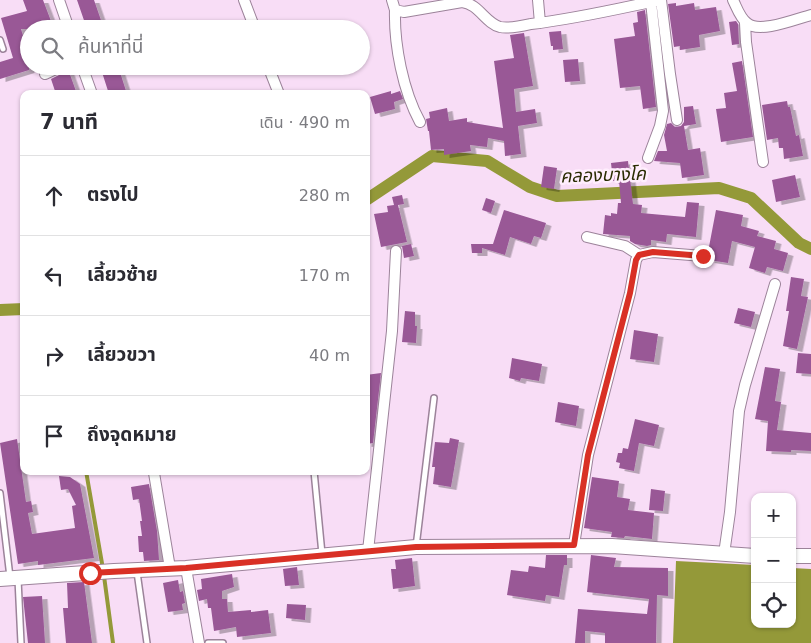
<!DOCTYPE html>
<html lang="th">
<meta charset="utf-8">
<style>
body{margin:0;font-family:"DejaVu Sans","Noto Sans Thai",sans-serif;background:#f7f7f7;color:#2b2b33}
.controls{position:absolute;right:15px;bottom:15px;display:grid;overflow:hidden;border-radius:10px;box-shadow:0 1px 4px #0004}
.controls button{width:45px;height:45px;display:grid;place-items:center;padding:0;border:0;border-bottom:1px solid #e1e1e2;background:#fff;color:#2b2b33;font:25px sans-serif}
.stop{position:absolute;width:15px;height:15px;margin:-11px;border:4px solid #d93025;border-radius:50%;background:#fff}
.stop.end{background:#d93025;border-color:#fff;box-shadow:0 1px 5px #0008}
.list{margin:0;padding:0;list-style:none}
h2{display:flex;justify-content:space-between;align-items:center;height:65px;margin:0;padding:0 20px;font-size:21px}
h2 small{font-size:16px;font-weight:400;color:#7c7c81}
.list li{display:grid;grid-template-columns:32px 1fr auto;gap:15px;align-items:center;box-sizing:border-box;height:80px;padding:0 20px;border-top:1px solid #e1e1e2}
.list b{display:block;font-size:19px;white-space:nowrap}
.list em{font-size:16px;font-style:normal;color:#7c7c81}
.icon{flex:none;width:28px;height:28px;fill:none;stroke:currentColor;stroke-width:2;stroke-linecap:round;stroke-linejoin:round}
.map{position:relative;flex:none;width:811px;height:643px;overflow:hidden}
.search{position:absolute;background:#fff;box-shadow:0 1px 4px #0004;left:20px;top:20px;width:350px;height:55px;display:flex;align-items:center;gap:12px;box-sizing:border-box;padding:0 18px;border-radius:28px;color:#7c7c81;font-size:19px}
.panel{position:absolute;background:#fff;box-shadow:0 1px 4px #0004;left:20px;top:90px;width:350px;height:385px;border-radius:10px}
.map>svg:first-child{display:block}
</style>
<div class="map">
<svg width="811" height="643" viewBox="0 0 811 643">
<defs>
<filter id="shadow"><feDropShadow dx="5.5" dy="3" stdDeviation="0" flood-color="#0004"/></filter>
</defs>
<rect width="100%" height="100%" fill="#f8ddf6"/>
<path fill="#949939" d="M676,561L755,565V624H792V568L811,569V643H673Z"/>
<g fill="none" stroke-linecap="round" stroke-linejoin="round">
<path stroke="#949939" stroke-width="4" d="M86,471L103,569
M104,576L113,643"/>
<path stroke="#949939" stroke-width="12" d="M366,200L432,156L487,161L530,187L557,196L719,188L751,198L799,243L811,249
M0,310L24,309"/>
</g>
<path fill="#995896" filter="url(#shadow)" d="M23,0H43L54,29H21L29,56V70L0,79V62L13,58L1,18L27,11Z
M77,0H94L104,29H87Z
M676,3V6L694,3L695,10L716,7L720,31L699,35L700,47L680,50V46L674,47L668,4Z
M645,10L656,107L643,109L640,86L620,88L614,39L635,36L633,23L638,22L637,12Z
M736,21L738,24L739,44L732,45L729,22Z
M561,31L563,49L553,50V46H551L549,32Z
M524,33L533,86L514,89L516,112L535,109L537,123L518,126L521,154L505,156L504,141L488,138L487,147L470,145L471,151L444,155V149L431,150L429,131H428L426,119L430,118L429,112L447,108L449,121L467,118V122L503,128L494,61L514,58L510,35Z
M578,59L580,81L565,82L563,60Z
M742,61L753,137L721,142L716,109L726,108L724,93L737,91L732,63Z
M100,66H118L127,94H109Z
M68,69L77,94H56L51,79L65,72Z
M391,91V94L400,91L403,99L394,102L395,109L375,114L370,97Z
M787,101L788,107H790L796,136L799,135L803,156L784,159L783,148H779L778,138L767,140L762,105Z
M693,106L696,124L684,126L688,150L700,148L704,175L682,178L680,163L654,161L658,151H667L664,135L667,124L671,123L675,127L681,126L684,122V107Z
M628,161L633,204L642,205L641,213L685,217L687,202L699,203L696,237L667,234L666,242L651,240V245L647,246L635,244L630,241V236L603,234L605,215L611,216V213L617,214L618,203H621L619,181H613L611,163Z
M544,166L557,168L554,189L541,187Z
M795,175L800,197L776,202L772,180Z
M402,195L404,204L398,205L407,242L381,247L374,214L388,212L387,206L394,205L392,197Z
M486,198L495,201L491,213L482,210Z
M504,210L546,223L541,238L534,236L531,244L510,237L505,255L482,248V253H472L471,244H493Z
M716,210L743,215L741,226L759,231L757,236L776,241L774,249L788,253L783,271L767,267L765,273L749,268L755,247L732,241L728,263L709,260L710,256L708,252Z
M411,244L414,256L404,258L402,246Z
M791,277L804,279L801,296L808,297L797,349L783,346L789,311H786Z
M738,308L755,312L751,327L734,323Z
M405,311L415,312V326H417L416,343L402,342Z
M634,330L658,334L654,362L630,359Z
M798,353L811,354V374L796,373Z
M512,358L542,364L539,381L521,378L520,381L509,378Z
M765,367L780,369L775,401L781,402L777,430L811,433V451L791,450V452L766,451L768,421L755,419Z
M381,373L373,443L366,444V375Z
M558,402L579,406L576,426L555,422Z
M635,419L659,425L654,446L639,443L634,471L619,468L620,463L616,462L618,453H622L623,448L628,449Z
M450,438L459,440L451,487L433,484L435,467H432L435,442L449,443Z
M17,439L26,502L31,501L33,512L28,513L32,534L75,528L72,506L76,505L68,489L61,490L59,476L70,477L80,484L94,558L38,565V561L18,564L0,443Z
M592,477L619,481L617,497L630,499L628,510L654,513L652,539L625,536L624,538L611,537L612,532L584,528Z
M149,484L157,531L159,560L144,561L143,552H139L138,536H142L140,521H142L139,499L133,500L131,487Z
M651,489L665,491L663,511L649,510Z
M546,555H567V565H564L559,597L546,595L545,601L507,595L511,570L528,572L529,566L545,568Z
M591,555L616,558L614,567L668,568V596L657,595L656,643H605V633L585,631V643H575L578,609L647,614L649,599L587,592Z
M412,558L415,586L393,589L391,569H396L395,560Z
M297,567L299,585L285,586L283,569Z
M232,574L234,587L222,591V599H227L228,612L251,610V612L268,610L271,633L237,637L236,627L214,631L211,608H208L207,599L199,601L197,590L202,589L201,579Z
M178,580L180,592L183,591L185,603L182,604L183,610L168,612L163,583Z
M84,582L92,643H66L63,608H68L67,583Z
M42,596L45,643H28L23,597Z
M287,604L306,605L305,620L286,618Z"/>
<g fill="none" stroke-linecap="round" stroke-linejoin="round">
<g stroke="#9c839a" stroke-width="8">
<path id="service" d="M0,40L3,49
M314,471L322,554
M0,493L10,577
M416,547L434,398
M137,572L147,643
M18,579L21,643
M208,643H223"/>
</g>
<g stroke="#9c839a" stroke-width="12">
<path id="minor" d="M59,0L69,29
M244,0L255,29
M392,0L395,10L404,12L462,2C479,4 485,23 500,27C509,29 522,26 531,24C575,19 617,9 660,0
M538,0L540,23
M661,0L670,74L677,120
M733,0C737,8 740,18 747,23C759,34 796,19 811,15
M395,10C394,45 403,91 420,122
M745,23L746,42L763,162
M82,66L92,94
M268,66L279,94
M45,74L62,66
M648,158L660,126L663,111L651,2
M587,237L625,246L639,255
M154,473L170,568
M574,545L588,455L630,293L636,260L639,255L653,252L703,256
M368,551L392,331L396,251
M724,554L730,512L739,411L745,385L775,284
M186,568L199,643"/>
</g>
<g stroke="#9c839a" stroke-width="16">
<path id="tertiary" d="M792,556H811
M0,579L114,571L186,568L416,547L612,546L755,556"/>
</g>
<use href="#service" stroke="#fff" stroke-width="5"/>
<use href="#minor" stroke="#fff" stroke-width="10"/>
<use href="#tertiary" stroke="#fff" stroke-width="14"/>
</g>
<g fill="none" stroke-linecap="round" stroke-linejoin="round">
<path stroke="#d93025" stroke-width="6" d="M90,573L186,568L416,547L574,545L588,455L630,293L636,260L639,255L653,252L703,256"/>
</g>
<g text-anchor="middle" stroke-width="5" stroke-linejoin="round" paint-order="stroke">
<g font-size="18" font-style="italic" fill="#2a2c02" stroke="#ffeefd">
<text transform="translate(603 175) rotate(-2)" y="6">คลองบางโค</text>
</g>
</g>
</svg>
<div class="controls">
<button>+</button>
<button>−</button>
<button><svg class="icon" aria-label="locate" viewBox="0 0 24 24"><circle cx="12" cy="12" r="6"/><path d="M12 2v4M12 18v4M2 12h4M18 12h4"/></svg></button>
</div>
<div class="stop" style="left:90px;top:573px"></div>
<div class="stop end" style="left:703px;top:256px"></div>
<div class="search"><svg class="icon" aria-label="search" viewBox="0 0 24 24"><circle cx="10" cy="10" r="6"/><path d="M15 15l6 6"/></svg>ค้นหาที่นี่</div>
<section class="panel">
<h2>7 นาที<small>เดิน · 490 m</small></h2>
<ul class="list">
<li><svg class="icon" aria-label="ahead" viewBox="0 0 24 24"><path d="M12 20V5M6 11l6-6 6 6"/></svg><div><b>ตรงไป</b></div><em>280 m</em></li>
<li><svg class="icon" aria-label="left" viewBox="0 0 24 24"><path d="M17 20v-9H6M10 6l-5 5 5 5"/></svg><div><b>เลี้ยวซ้าย</b></div><em>170 m</em></li>
<li><svg class="icon" aria-label="right" viewBox="0 0 24 24"><path d="M7 20v-9h11M14 6l5 5-5 5"/></svg><div><b>เลี้ยวขวา</b></div><em>40 m</em></li>
<li><svg class="icon" aria-label="arrive" viewBox="0 0 24 24"><path d="M6 21V4h12l-3 4 3 4H6"/></svg><div><b>ถึงจุดหมาย</b></div></li>
</ul>
</section>
</div>
